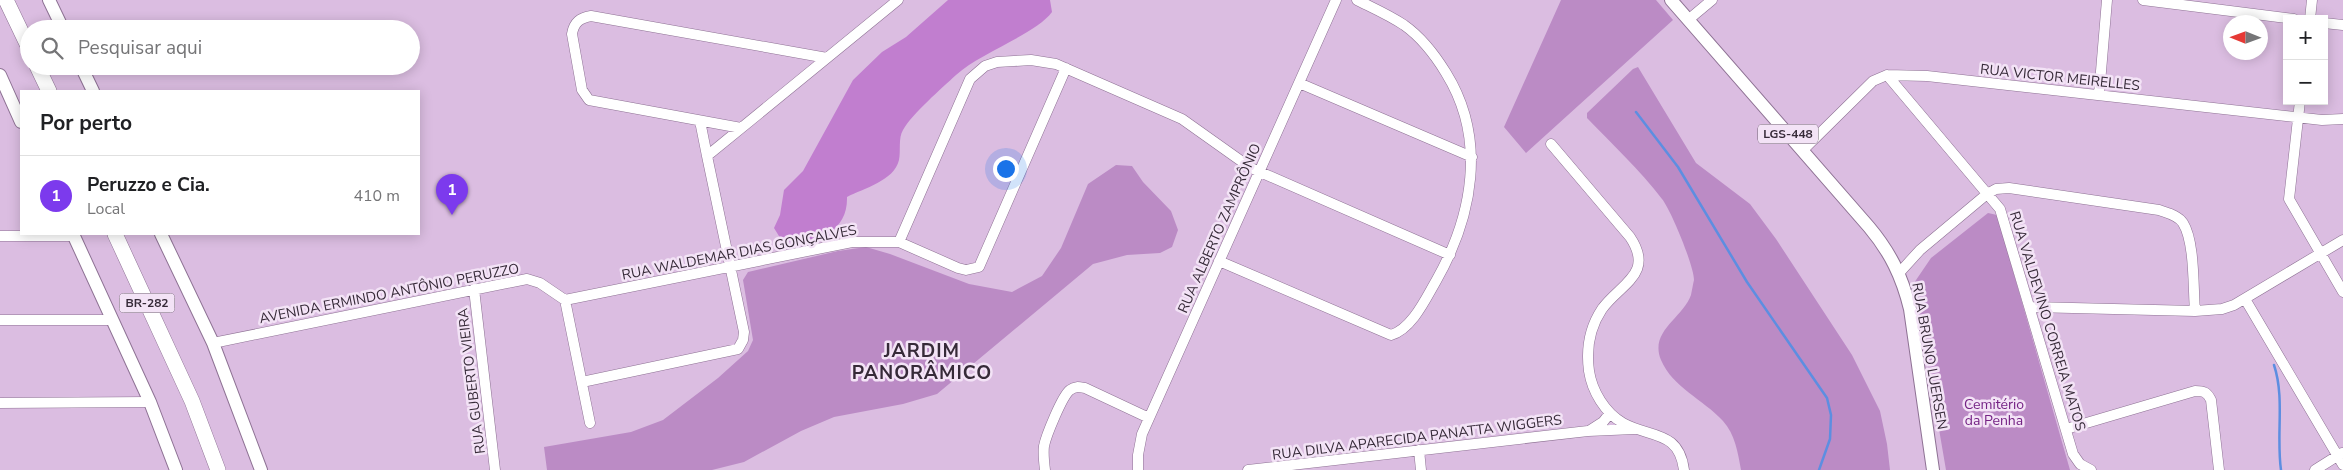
<!DOCTYPE html>
<html lang="pt">
<meta charset="utf-8">
<style>
body{margin:0;font-family:"Nunito Sans",sans-serif;background:#f6f6f6;color:#202124}
.controls{position:absolute;right:15px;top:15px;display:grid;overflow:hidden;border-radius:0px;box-shadow:0 2px 12px #0003}
.controls button{width:45px;height:45px;display:grid;place-items:center;padding:0;border:0;border-bottom:1px solid #e0e0e0;background:#fff;color:#202124;font:25px sans-serif}
.compass{position:absolute;left:2223px;top:15px;width:45px;height:45px;border-radius:50%;background:#fff;box-shadow:0 2px 12px #0003;rotate:271deg}
.you{position:absolute;left:1005px;top:168px;width:18px;height:18px;margin:-12px;border:4px solid #fff;border-radius:50%;background:#1a73e8;box-shadow:0 0 0 8px #1a73e833}
.badge{display:grid;place-items:center;width:32px;height:32px;border-radius:50%;background:#7c3aed;color:#fff;font-size:16px;font-weight:700}
.pin{position:absolute;translate:-50% -41px;filter:drop-shadow(0 1px 2px #0008)}
.pin::after{content:'';position:absolute;top:26px;width:18px;height:15px;background:inherit;clip-path:polygon(0 0,100% 0,50% 100%)}
.list{margin:0;padding:0;list-style:none}
h2{display:flex;justify-content:space-between;align-items:center;height:65px;margin:0;padding:0 20px;font-size:21px}
h2 small{font-size:16px;font-weight:400;color:#757577}
.list li{display:grid;grid-template-columns:32px 1fr auto;gap:15px;align-items:center;box-sizing:border-box;height:80px;padding:0 20px;border-top:1px solid #e0e0e0}
.list b{display:block;font-size:19px;white-space:nowrap}
.list p{margin:0;font-size:16px;white-space:nowrap;color:#757577}
.list em{font-size:16px;font-style:normal;color:#757577}
.icon{flex:none;width:28px;height:28px;fill:none;stroke:currentColor;stroke-width:2;stroke-linecap:round;stroke-linejoin:round}
.map{position:relative;flex:none;width:2343px;height:470px;overflow:hidden}
.search{position:absolute;background:#fff;box-shadow:0 2px 12px #0003;left:20px;top:20px;width:400px;height:55px;display:flex;align-items:center;gap:12px;box-sizing:border-box;padding:0 18px;border-radius:28px;color:#757577;font-size:19px}
.panel{position:absolute;background:#fff;box-shadow:0 2px 12px #0003;left:20px;top:90px;width:400px;height:145px;border-radius:0px}
.map>svg:first-child{display:block}
</style>
<div class="map">
<svg width="2343" height="470" viewBox="0 0 2343 470">
<rect width="100%" height="100%" fill="#dbbde1"/>
<path fill="#bb8bc5" d="M1561,0H1656L1673,20L1526,153L1504,127Z
M1638,67L1696,163L1750,204L1776,239L1852,355L1880,411L1887,444L1890,470H1741C1738,453 1735,434 1723,421C1703,399 1673,388 1661,360C1649,331 1683,318 1691,295C1692,290 1693,284 1694,280C1694,266 1671,210 1662,199C1640,170 1612,144 1587,118V113L1633,69Z
M1116,165L1132,166L1143,182L1171,211L1178,230L1172,247L1160,253L1127,255L1093,264L937,394L903,404L834,417L801,431L744,462L712,470H547L544,447L631,432L663,420L718,378L748,351L753,340L743,280L748,272L838,251L866,247L890,254L969,284L1012,292L1042,276L1061,248L1088,184Z
M1988,213L1997,215L2070,470H1946L1914,283L1931,258Z"/>
<path fill="#c17ecf" d="M948,0H1050L1052,12C1036,34 980,53 956,75C942,88 912,114 903,130C898,138 901,151 899,160C894,181 864,188 847,197C848,234 814,244 782,241L774,228L780,215L784,190L803,171L853,80L882,52L906,37Z"/>
<g fill="none" stroke-linecap="round" stroke-linejoin="round">
<path stroke="#5d8ee1" stroke-width="2.5" d="M1636,112L1678,167L1747,282L1827,398L1831,415L1830,439L1819,470
M2274,365C2285,398 2276,435 2281,470"/>
<g stroke="#8e7294" stroke-width="11">
<path id="minor" d="M2143,0L2294,19
M2310,19L2312,0
M1688,20L1712,0
M2324,23L2343,25
M1887,75L2000,209L2073,454L2080,464L2091,470
M1299,83L1472,157
M2099,95L2107,0
M2300,101L2289,199L2343,292
M700,121L707,156
M741,128L589,100L582,90L572,34C574,22 580,18 591,16L827,58
M1551,144L1630,237C1655,274 1620,284 1602,309C1590,327 1586,349 1589,371C1592,391 1605,413 1623,423C1650,438 1679,430 1684,470
M1803,150L1873,81L1887,75L1927,76L2322,120L2343,119
M0,236H74
M899,242L970,79L985,66L997,62L1031,60L1056,64L1182,119L1251,168L1450,255
M1219,261L1391,335C1412,329 1426,298 1436,281C1473,216 1487,139 1446,73C1435,55 1421,37 1404,25C1389,15 1373,8 1357,0
M1900,272L1920,250L1987,194L1996,189L2009,188L2159,210C2167,213 2178,215 2183,223C2195,242 2193,288 2195,311
M474,289L495,470
M2245,299L2343,465
M565,300L852,242H899L958,268L966,270L979,267L1066,68
M565,300L590,423
M2030,307L2195,311L2222,309L2234,305L2343,240
M0,320H112
M213,343L527,279L540,283L565,300
M582,382L738,349L743,340L744,332L707,156L898,0
M0,403L150,402
M2066,429L2195,391C2204,391 2207,392 2211,400L2219,470
M1589,431L1603,422L1610,413
M1419,450L1421,470
M1045,470C1044,462 1043,454 1044,446C1046,436 1062,396 1070,390C1075,386 1079,387 1085,388L1149,418
M1138,470V455L1142,434L1336,0
M1248,470L1588,431L1634,429
M2315,470L2342,453"/>
</g>
<g stroke="#8e7294" stroke-width="14">
<path id="major" d="M49,0L63,29
M1671,0L1869,227C1890,252 1902,276 1910,309L1933,470
M81,66L93,91
M0,75L21,122
M73,234L150,402L176,470
M161,234L213,343L261,470"/>
</g>
<g stroke="#8e7294" stroke-width="16">
<path id="highway" d="M6,0L29,48
M37,66L49,91
M115,234L192,401L218,470"/>
</g>
<use href="#minor" stroke="#fff" stroke-width="10"/>
<use href="#major" stroke="#fff" stroke-width="12"/>
<use href="#highway" stroke="#fff" stroke-width="15"/>
</g>
<g text-anchor="middle" stroke-width="5" stroke-linejoin="round" paint-order="stroke">
<g fill="#f3e3f6" stroke="#6f6271" stroke-width="1">
<rect x="1758" y="124.5" width="60" height="19" rx="4"/>
<rect x="119.5" y="293.5" width="55" height="19" rx="4"/>
</g>
<g font-size="12" font-weight="bold" fill="#362a38">
<text x="1788" y="138">LGS-448</text>
<text x="147" y="307">BR-282</text>
</g>
<g font-size="14" fill="#362a38" stroke="#f3e3f6">
<text transform="translate(2060 77) rotate(6)" y="5">RUA VICTOR MEIRELLES</text>
<text transform="translate(1219 228) rotate(-66)" y="5">RUA ALBERTO ZAMPRÔNIO</text>
<text transform="translate(739 252) rotate(-11)" y="5">RUA WALDEMAR DIAS GONÇALVES</text>
<text transform="translate(389 293) rotate(-11)" y="5">AVENIDA ERMINDO ANTÔNIO PERUZZO</text>
<text transform="translate(2048 321) rotate(73)" y="5">RUA VALDEVINO CORREIA MATOS</text>
<text transform="translate(1930 356) rotate(80)" y="5">RUA BRUNO LUERSEN</text>
<text transform="translate(471 381) rotate(-97)" y="5">RUA GUBERTO VIEIRA</text>
<text transform="translate(1417 437) rotate(-7)" y="5">RUA DILVA APARECIDA PANATTA WIGGERS</text>
</g>
<g font-size="14" fill="#742284" stroke="#f3e3f6">
<text x="1994" y="409">Cemitério<tspan x="1994" dy="16">da Penha</tspan></text>
</g>
<g font-size="19" font-weight="bold" letter-spacing="1" fill="#362a38" stroke="#f3e3f6">
<text x="922" y="357">JARDIM<tspan x="922" dy="22">PANORÂMICO</tspan></text>
</g>
</g>
</svg>
<div class="controls">
<button>+</button>
<button>−</button>
</div>
<svg class="compass" viewBox="-18 -18 36 36"><path d="M0-13l5 13h-10z" fill="#e53935"/><path d="M0 13l5-13h-10z" fill="#757577"/></svg>
<div class="you"></div>
<div class="pin badge" style="left:452px;top:215px">1</div>
<div class="search"><svg class="icon" aria-label="search" viewBox="0 0 24 24"><circle cx="10" cy="10" r="6"/><path d="M15 15l6 6"/></svg>Pesquisar aqui</div>
<section class="panel">
<h2>Por perto<small></small></h2>
<ul class="list">
<li><span class="badge">1</span><div><b>Peruzzo e Cia.</b><p>Local</p></div><em>410 m</em></li>
</ul>
</section>
</div>
